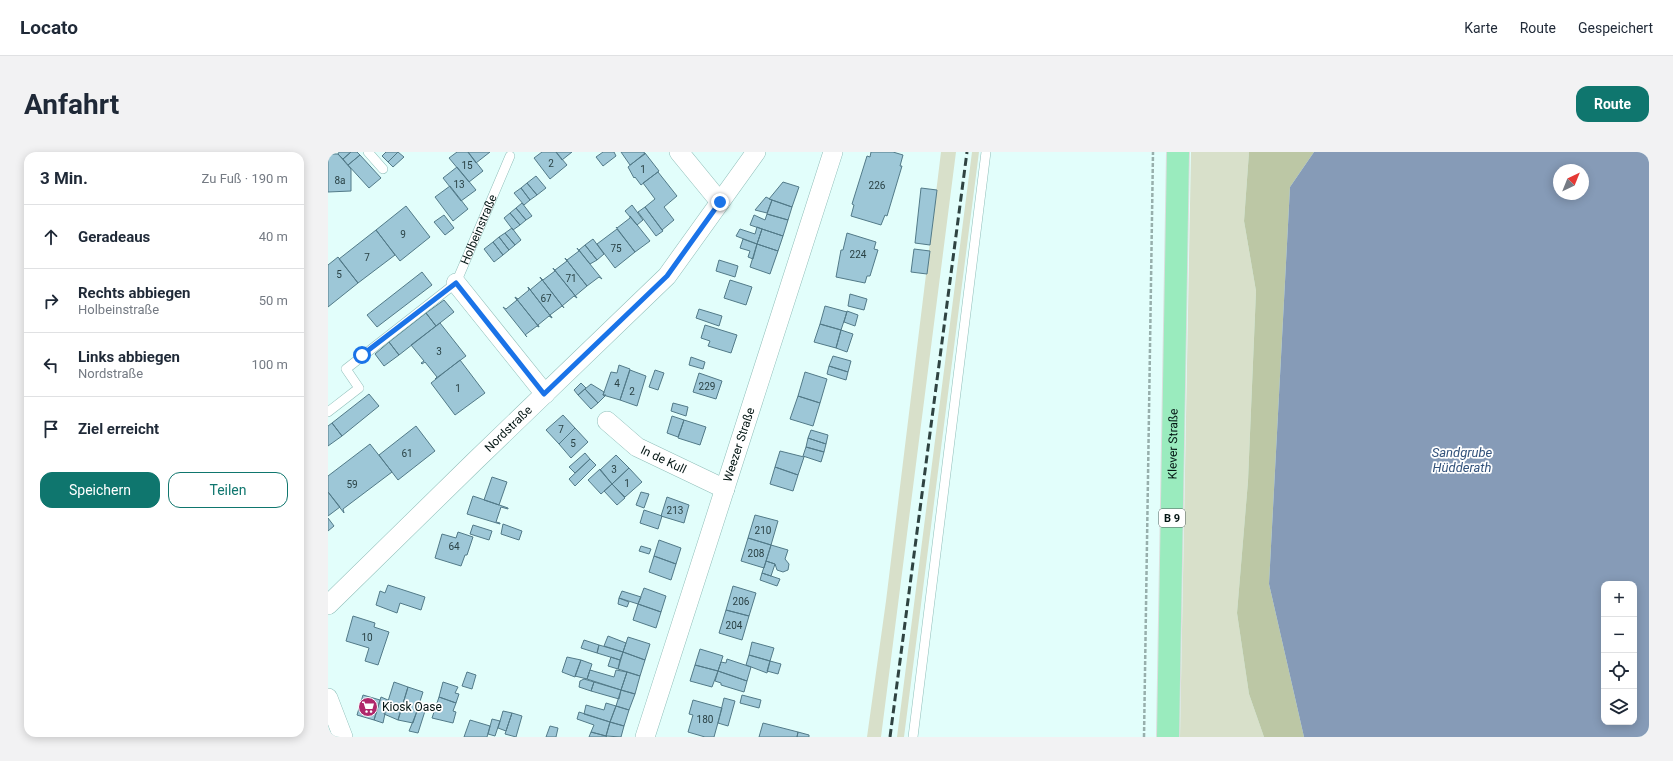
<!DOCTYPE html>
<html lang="de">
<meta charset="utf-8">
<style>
body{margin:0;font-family:Roboto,sans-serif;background:#f2f2f3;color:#1f2937}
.controls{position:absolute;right:12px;bottom:12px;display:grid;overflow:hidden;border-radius:8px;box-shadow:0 2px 10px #0003}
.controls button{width:36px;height:36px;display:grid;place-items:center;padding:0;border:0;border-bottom:1px solid #e0e1e3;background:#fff;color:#1f2937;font:20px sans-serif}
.compass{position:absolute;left:1225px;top:12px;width:36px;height:36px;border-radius:50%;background:#fff;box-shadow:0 2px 10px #0003;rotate:43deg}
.stop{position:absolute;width:12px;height:12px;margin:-9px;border:3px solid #1a73e8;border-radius:50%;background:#fff}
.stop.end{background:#1a73e8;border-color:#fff;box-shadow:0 1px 4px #0008}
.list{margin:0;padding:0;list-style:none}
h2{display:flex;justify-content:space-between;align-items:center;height:52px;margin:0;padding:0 16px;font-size:17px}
h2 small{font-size:13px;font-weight:400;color:#747a83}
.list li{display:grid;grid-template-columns:26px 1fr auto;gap:12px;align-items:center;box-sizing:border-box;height:64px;padding:0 16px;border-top:1px solid #e0e1e3}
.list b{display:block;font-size:15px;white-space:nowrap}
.list p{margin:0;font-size:13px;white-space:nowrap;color:#747a83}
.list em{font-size:13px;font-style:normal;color:#747a83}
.actions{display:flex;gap:8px;padding:12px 16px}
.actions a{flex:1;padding:9px 0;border:1px solid #0f766e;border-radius:12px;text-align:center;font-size:14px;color:#0f766e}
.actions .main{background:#0f766e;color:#fff}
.icon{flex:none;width:22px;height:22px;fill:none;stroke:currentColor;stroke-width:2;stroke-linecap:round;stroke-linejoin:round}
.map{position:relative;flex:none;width:1321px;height:585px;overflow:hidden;border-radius:12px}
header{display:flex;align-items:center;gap:24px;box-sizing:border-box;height:56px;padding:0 20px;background:#fff;border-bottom:1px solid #e0e1e3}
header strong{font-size:19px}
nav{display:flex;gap:22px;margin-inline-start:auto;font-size:14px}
.intro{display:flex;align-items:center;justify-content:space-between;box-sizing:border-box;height:96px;padding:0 24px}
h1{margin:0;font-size:28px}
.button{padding:10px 18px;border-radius:12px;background:#0f766e;color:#fff;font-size:14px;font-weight:700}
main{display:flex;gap:24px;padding:0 24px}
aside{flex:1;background:#fff;border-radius:12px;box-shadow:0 2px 10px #0003}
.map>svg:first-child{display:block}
</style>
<header>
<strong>Locato</strong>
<nav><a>Karte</a><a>Route</a><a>Gespeichert</a></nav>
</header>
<div class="intro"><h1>Anfahrt</h1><a class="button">Route</a></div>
<main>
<aside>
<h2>3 Min.<small>Zu Fuß · 190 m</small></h2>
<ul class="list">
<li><svg class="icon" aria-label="ahead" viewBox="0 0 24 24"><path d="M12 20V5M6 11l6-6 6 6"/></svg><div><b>Geradeaus</b></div><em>40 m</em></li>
<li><svg class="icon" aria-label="right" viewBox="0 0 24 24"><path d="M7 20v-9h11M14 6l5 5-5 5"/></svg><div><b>Rechts abbiegen</b><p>Holbeinstraße</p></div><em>50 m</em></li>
<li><svg class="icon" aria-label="left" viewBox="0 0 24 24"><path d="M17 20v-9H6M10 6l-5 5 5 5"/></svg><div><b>Links abbiegen</b><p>Nordstraße</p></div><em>100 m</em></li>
<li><svg class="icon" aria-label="arrive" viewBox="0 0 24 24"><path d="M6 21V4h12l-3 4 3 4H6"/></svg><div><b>Ziel erreicht</b></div></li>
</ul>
<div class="actions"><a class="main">Speichern</a><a>Teilen</a></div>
</aside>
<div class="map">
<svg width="1321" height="585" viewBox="0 0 1321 585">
<rect width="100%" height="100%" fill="#e2fefb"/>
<path fill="#d8e0ca" d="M613,0H628L553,585H539L558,449Z
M644,0H651L576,585H569Z
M863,0H921L916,69L928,139L920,329L909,461L921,542L936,585H852Z"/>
<path fill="#bcc7a5" d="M921,0H986L962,35L941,432L976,585H936L921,542L909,461L920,329L928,139L916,69Z"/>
<path fill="#869bb7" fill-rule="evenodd" d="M986,0H1321V585H976L941,432L962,35ZM1231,18H1255V42H1231ZM1276,432H1306V570H1276Z"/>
<path fill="#9dc7d7" stroke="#527a88" d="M11,0H23L15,7L10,2Z
M23,0H29L32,3L20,13L15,7Z
M58,0H70L60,10L54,4Z
M70,0L76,5L65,15L60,10Z
M129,0H140L155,19L141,30L121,6Z
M140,0H162L148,11Z
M214,0H228L239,13L222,27L206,6Z
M228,0H244L234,8Z
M275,0H286L288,4L275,14L268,5Z
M293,0H316L317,2L302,13Z
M543,0H565L575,3L572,14H574L559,64L557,63L553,73L523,64L526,53L524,52L539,4L542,5Z
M317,1L331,19L313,33L307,25L306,26L300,15Z
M0,2H10L23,17V39L0,40Z
M32,3L53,26L41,36L20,13Z
M129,15L148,38L133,49L115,26Z
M330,20L349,44L336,55L346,68L334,78L317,55L327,47L315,31Z
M208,24L218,36L209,43L199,31Z
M455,30L471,35L464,55L441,47Z
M199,31L209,43L202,48L193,36Z
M122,34L140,57L125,69L107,45Z
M193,36L202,48L196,53L186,41Z
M593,36L609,38L602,93L587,91Z
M438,45L444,48L439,61L427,58Z
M444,48L464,55L460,68L439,62Z
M194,51L204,64L198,68L188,56Z
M304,53L315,68L309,73L297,59Z
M78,54L102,85L72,109L48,78Z
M317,55L335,79L328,84L310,60Z
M188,56L198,68L192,73L182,61Z
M182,61L192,73L185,78L176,66Z
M439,62L460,68L455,84L422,73L426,63L437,68Z
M116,63L126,76L117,83L106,70Z
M302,64L322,89L307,100L288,75L289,76L302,66Z
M429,75L434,77L429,92L408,84L412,77L427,82Z
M184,76L193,88L187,93L177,81Z
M289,77L307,100L287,116L269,92Z
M434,77L455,84L450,99L429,92Z
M48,78L67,103L30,131L11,107Z
M177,81L187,93L181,98L171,85Z
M519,81L548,90L546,97L550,98L542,124H539L537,131L508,125L513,98H515Z
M171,85L181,98L175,103L165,90Z
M265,87L276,102L269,108L257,93Z
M415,87L429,92L425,107L420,105L422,99L412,96Z
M165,90L175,103L166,110L156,97Z
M429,92L450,99L442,122L422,115Z
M257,93L269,108L262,112L251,98Z
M249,96L274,127L271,125L259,134L237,106L239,108L251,99Z
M586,97L602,99L599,122L583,120Z
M10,105L30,131L0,155V113Z
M237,106L259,134L247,144L249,146L225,116L227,118L239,109Z
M391,108L410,114L407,125L388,119Z
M225,116L249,146L246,144L234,154L236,156L212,125L215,128L227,119Z
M94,120L104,133L49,175L39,163Z
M212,125L236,156L234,154L222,163L224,166L200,135L202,138L214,128Z
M402,128L424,135L418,153L396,146Z
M200,135L224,166L221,164L210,173L211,175L187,145L190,147L201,138Z
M522,142L539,147L536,158L520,154Z
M187,145L211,175L209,174L197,183L199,185L175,155L178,157L189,148Z
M116,148L126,160L108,174L98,161Z
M497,154L519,160L513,178L492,172Z
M371,157L394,164L391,174L368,166Z
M519,159L530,163L527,174L516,170Z
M98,161L108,174L71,203L61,190Z
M112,171L138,204L107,227L109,225L97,210L94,212L93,211L96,209L83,193Z
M492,172L513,178L508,196L486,190Z
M377,173L409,183L403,201L380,194L382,189L373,186Z
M513,178L525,182L519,200L508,196Z
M61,190L71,203L56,214L47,202Z
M505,204L523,209L520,220L501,214Z
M363,205L377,210L375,217L361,213Z
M132,208L157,241L127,263L103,231Z
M291,213L302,217L292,248L275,243L283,220L289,221Z
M501,214L520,220L518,228L499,222Z
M302,218L318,224L309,254L292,248Z
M327,218L336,221L330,238L321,235Z
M477,220L499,227L492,251L470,244Z
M371,221L394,229L388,247L365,240Z
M253,231L258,236L250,243L246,238Z
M263,232L276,240L275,243H278L270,251L257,237Z
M257,237L270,251L263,257L250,243Z
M41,242L51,254L14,284L4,271Z
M470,244L492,251L485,274L462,267Z
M345,251L360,255L358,264L343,259Z
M235,263L247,276L231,292L218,278Z
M344,264L356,268L350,285L339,281Z
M356,268L378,275L372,293L350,286Z
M4,271L14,284L0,294V274Z
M88,274L107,299L70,328L51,303Z
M247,276L260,290L243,306L231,292Z
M483,278L500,283L498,292L480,286Z
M480,286L498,292L496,300L478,295Z
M42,292L64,320L15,357L16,361L0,340V324Z
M478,295L496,300L493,310L475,304Z
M452,299L476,305L470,323L447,315Z
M257,301L262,307L247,321L241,315Z
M288,303L301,316L284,332L272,318Z
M262,307L268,313L247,334L241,327Z
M447,315L470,323L465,339L442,332Z
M301,316L314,330L297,345L284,332Z
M272,317L284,332L273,342L260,328Z
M164,325L179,330L171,353L156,348Z
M284,332L297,346L289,353L276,339Z
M0,340L12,355L0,364Z
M313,340L321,342L316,356L308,353Z
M145,344L180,356V357L173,355L168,370L172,371V372L139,362Z
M339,345L361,353L356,371L333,364Z
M316,358L334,364L330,377L312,371Z
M427,363L450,369L443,393L420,386Z
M0,366L6,374L0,379Z
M175,372L194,379L191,388L173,382Z
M145,373L164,379L161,388L142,382Z
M130,380L145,385L139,403H137L133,414L107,406L114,382L128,386Z
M420,386L443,393L436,416L413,409Z
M331,388L353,396L348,412L326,404Z
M443,393L460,398L457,407L461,412L460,418L455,420L449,418L447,412L438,409Z
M313,394L323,397L321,402L311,399Z
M326,404L348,412L343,428L321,420Z
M438,409L447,412L443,424L434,421Z
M434,421L452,427L449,434L432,428Z
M60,433L97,445L93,458L72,451L69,461L48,453L52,439L57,441Z
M405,434L428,441L421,464L398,458Z
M316,436L338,444L333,460L310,452Z
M294,439L313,445L310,452L291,446Z
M291,446L301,450L299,455L290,452Z
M310,452L333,460L328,476L305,468Z
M398,458L421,464L414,488L391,481Z
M25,464L47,471L46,475L61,480L50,513L37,509L41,496L18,489Z
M280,484L298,491L295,500L276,494Z
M300,485L322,492L317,508L295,500Z
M256,488L271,493L269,501L253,496Z
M424,490L446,496L442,509L421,503Z
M271,493L295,500L292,508L269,501Z
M372,497L395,504L390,519L367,513Z
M295,500L317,508L312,524L290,517Z
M421,503L442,509L439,521L418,513Z
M239,505L253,508L247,525L234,520Z
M283,505L292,508L290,517L280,514Z
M399,507L423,515L419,529L390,519L393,510L398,511Z
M253,508L264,512L259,527L247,524Z
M442,509L453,512L450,522L439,519Z
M367,513L390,519L384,535L362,529Z
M262,518L286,525L288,518L299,520L293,538L259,527Z
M390,519L419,529L416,540L393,533V531L387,529Z
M139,520L148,523L144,537L134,534Z
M299,520L312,524L307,542L293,538Z
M256,527L266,530L263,539L251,535L252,529Z
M66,530L80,535L70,568L56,562Z
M115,530L130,535L127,541L131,542L128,551L111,545Z
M266,530L293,538L291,547L263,539Z
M80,535L95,540L85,571L70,568Z
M293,538L307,542L301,558L288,554Z
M35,543L52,548L46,568L29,563Z
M414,543L433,548L431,556L412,551Z
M53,545L60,548L55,571L46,568Z
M111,545L128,551L125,559L128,560L125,571L104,566Z
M396,546L407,549L400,574L390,571Z
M365,548L394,556L386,585H377L360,580L365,563L361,562Z
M278,551L288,554L282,570L256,562L258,553L276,558Z
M288,554L301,558L296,574L282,570Z
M90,557L97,559L90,581L81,579Z
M175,559L184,561L178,579L170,576Z
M251,560L282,570L278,584L263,580L266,573L249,567Z
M184,561L194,564L188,585L177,582Z
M164,567L172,569L167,584L160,582Z
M142,568L162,574L159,585H136Z
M282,570L296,574L293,585L278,584Z
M435,571L470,580L469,585H431Z
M222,574L230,576L228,585H218Z
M263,580L278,584L279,585H261Z
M470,580L481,583V585H469Z"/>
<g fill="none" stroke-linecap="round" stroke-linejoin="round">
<g stroke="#8fbeb9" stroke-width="10">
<g id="service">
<path d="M40,0L55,17"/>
<path id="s1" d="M0,260L31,236L18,217L128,131L182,4"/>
<path d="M585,585L658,0"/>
</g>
</g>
<g stroke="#8fbeb9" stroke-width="20">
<g id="minor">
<path d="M351,0L392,50"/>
<path d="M128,131L217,242"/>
<path id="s2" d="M279,269L309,295L397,337"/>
<path id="s3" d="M0,453L146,310L339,124L428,0"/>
<path d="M0,546L15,585"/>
<path id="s4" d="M317,585L505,0"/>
</g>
</g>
<g stroke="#dcdede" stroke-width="24">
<g id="primary">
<path id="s5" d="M840,585L850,0"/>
</g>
</g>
<path stroke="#97afac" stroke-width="2.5" stroke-dasharray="4 2" stroke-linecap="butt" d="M816,585L825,0"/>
<use href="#service" stroke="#fff" stroke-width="9"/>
<use href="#minor" stroke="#fff" stroke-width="19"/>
<use href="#primary" stroke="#9aebbe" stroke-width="22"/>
<path stroke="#2f4341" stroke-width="3" stroke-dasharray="8 4" stroke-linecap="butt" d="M562,585L639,0"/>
</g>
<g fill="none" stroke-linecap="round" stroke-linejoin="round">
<path stroke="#1a73e8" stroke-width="5" d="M34,203L128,131L216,242L339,124L392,50"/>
</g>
<defs>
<g id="supermarket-disc" transform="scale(1)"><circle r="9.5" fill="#af276b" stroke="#fff"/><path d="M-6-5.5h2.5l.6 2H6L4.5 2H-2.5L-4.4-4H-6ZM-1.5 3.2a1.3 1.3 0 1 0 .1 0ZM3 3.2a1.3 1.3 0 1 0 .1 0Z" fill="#fff"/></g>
</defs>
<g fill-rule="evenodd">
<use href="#supermarket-disc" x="40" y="555"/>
</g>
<g text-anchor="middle" stroke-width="3.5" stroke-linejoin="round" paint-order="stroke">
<g font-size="10" fill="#2a4245">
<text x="223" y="15">2</text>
<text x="139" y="17">15</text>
<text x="315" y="21">1</text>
<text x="12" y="32">8a</text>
<text x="131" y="36">13</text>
<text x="549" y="37">226</text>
<text x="75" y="86">9</text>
<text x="288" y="100">75</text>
<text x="530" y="106">224</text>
<text x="39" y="109">7</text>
<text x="11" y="126">5</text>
<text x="243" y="130">71</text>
<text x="218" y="150">67</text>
<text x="111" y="203">3</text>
<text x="289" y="235">4</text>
<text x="379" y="238">229</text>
<text x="130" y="240">1</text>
<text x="304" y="243">2</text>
<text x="233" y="281">7</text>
<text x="245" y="295">5</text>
<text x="79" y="305">61</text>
<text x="286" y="321">3</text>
<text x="299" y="335">1</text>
<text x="24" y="336">59</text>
<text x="347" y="362">213</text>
<text x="435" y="382">210</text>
<text x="126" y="398">64</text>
<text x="428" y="405">208</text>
<text x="413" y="453">206</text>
<text x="406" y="477">204</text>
<text x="39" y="489">10</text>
<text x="377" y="571">180</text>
</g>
<rect fill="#fff" stroke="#4f5c5a" stroke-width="1" x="831" y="357" width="26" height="18" rx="3"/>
<g font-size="11" font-weight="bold" fill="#041614">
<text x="844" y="370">B 9</text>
</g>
<g font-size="12" fill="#041614" stroke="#fff">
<text dy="4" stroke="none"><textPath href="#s1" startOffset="260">Holbeinstraße</textPath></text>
<text dy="4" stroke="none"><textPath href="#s3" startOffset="252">Nordstraße</textPath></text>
<text dy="4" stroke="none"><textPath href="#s5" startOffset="293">Klever Straße</textPath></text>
<text dy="4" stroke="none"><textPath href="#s4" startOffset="307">Weezer Straße</textPath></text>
<text dy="4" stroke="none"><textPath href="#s2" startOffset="69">In de Kull</textPath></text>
</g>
<g font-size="12" fill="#041614" stroke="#fff" text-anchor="start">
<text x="54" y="559">Kiosk Oase</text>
</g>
<g font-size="13" font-style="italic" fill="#32527b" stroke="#fff">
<text x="1134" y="305">Sandgrube<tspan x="1134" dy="15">Hüdderath</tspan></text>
</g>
</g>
</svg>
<div class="controls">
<button>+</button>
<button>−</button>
<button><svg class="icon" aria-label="locate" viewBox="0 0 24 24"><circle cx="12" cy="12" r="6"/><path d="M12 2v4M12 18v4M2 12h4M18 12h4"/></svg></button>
<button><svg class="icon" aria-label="layers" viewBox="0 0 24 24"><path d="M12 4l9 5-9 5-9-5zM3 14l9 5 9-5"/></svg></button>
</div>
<svg class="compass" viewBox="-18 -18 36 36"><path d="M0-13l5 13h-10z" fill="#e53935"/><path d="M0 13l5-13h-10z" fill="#747a83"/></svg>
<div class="stop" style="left:34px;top:203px"></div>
<div class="stop end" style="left:392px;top:50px"></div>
</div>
</main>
